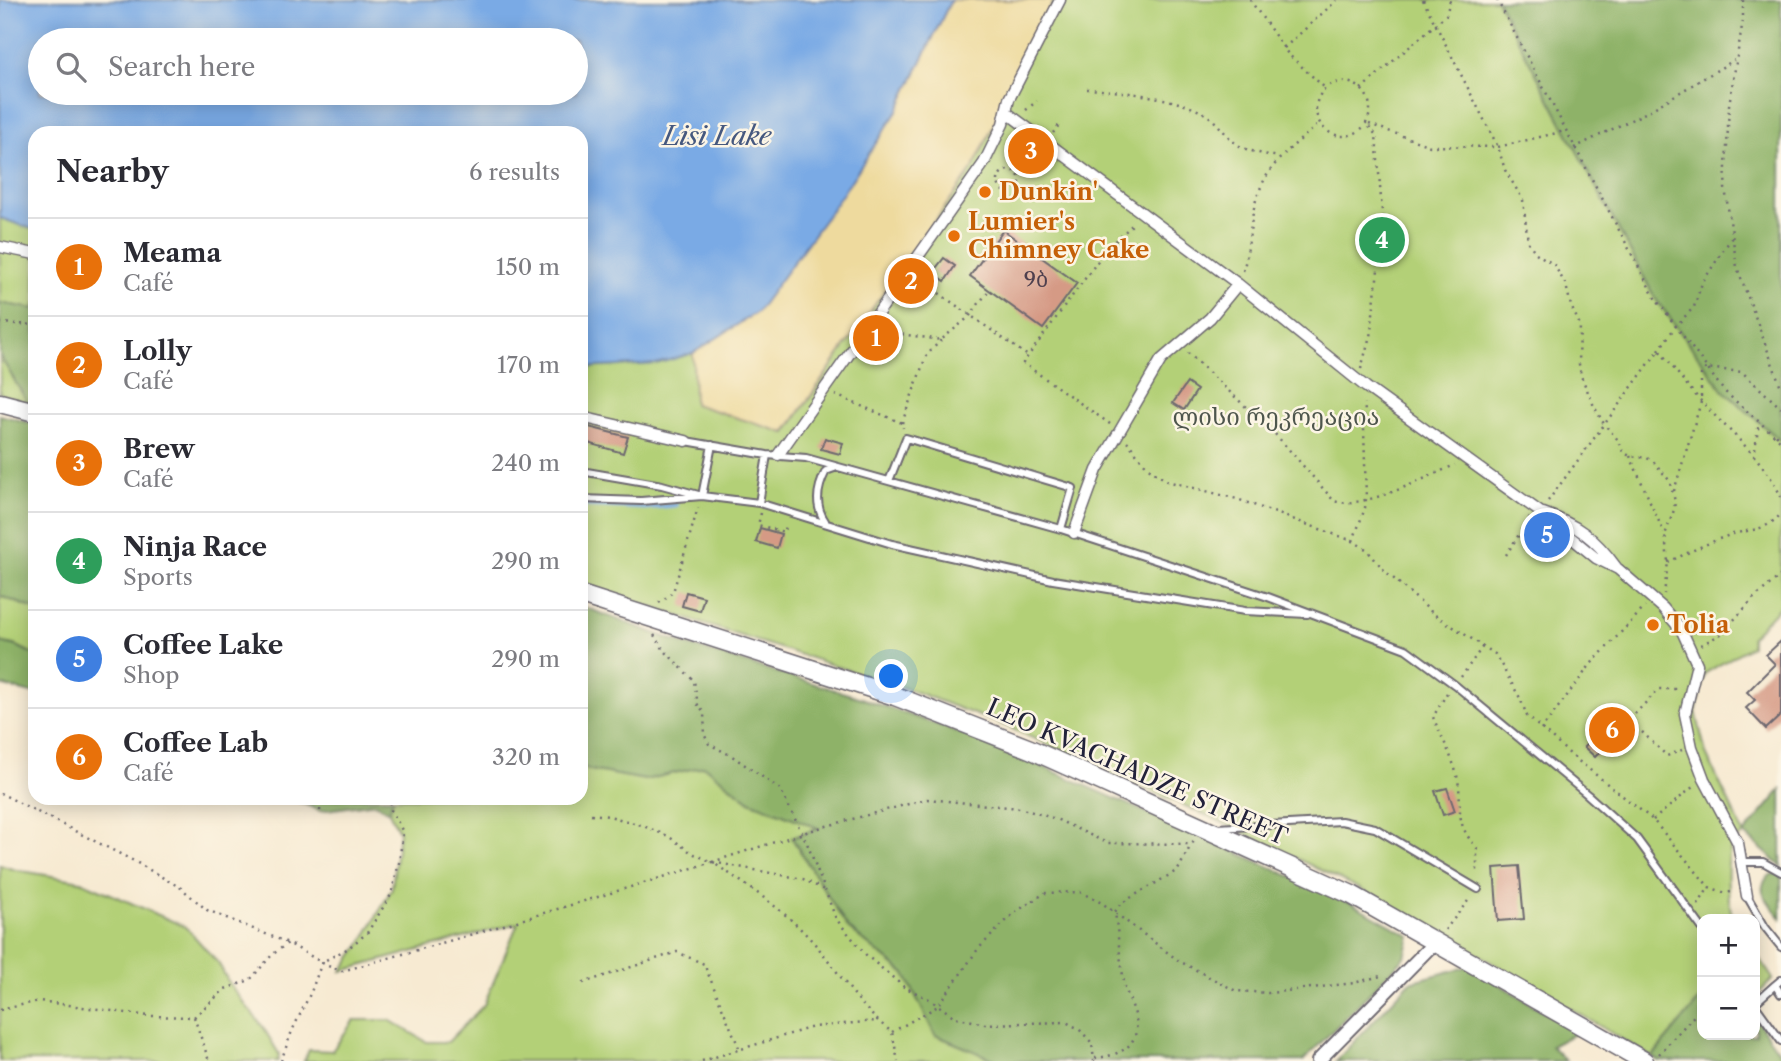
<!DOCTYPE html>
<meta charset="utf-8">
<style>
body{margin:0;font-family:"Libre Caslon Text","Noto Serif Georgian",serif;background:#f7f7f7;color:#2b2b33}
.controls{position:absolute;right:21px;bottom:21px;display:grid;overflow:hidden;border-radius:14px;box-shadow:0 4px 18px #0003}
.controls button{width:63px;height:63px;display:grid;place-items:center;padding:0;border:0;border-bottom:2px solid #e1e1e2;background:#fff;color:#2b2b33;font:35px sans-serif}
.you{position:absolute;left:892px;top:677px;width:24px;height:24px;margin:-18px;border:5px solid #fff;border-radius:50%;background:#1a73e8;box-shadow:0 0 0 10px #1a73e833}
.badge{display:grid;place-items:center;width:46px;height:46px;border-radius:50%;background:#d1495b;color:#fff;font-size:23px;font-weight:700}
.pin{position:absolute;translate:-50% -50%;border:4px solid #fff;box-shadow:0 2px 7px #0006}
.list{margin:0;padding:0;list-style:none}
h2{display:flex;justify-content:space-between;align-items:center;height:91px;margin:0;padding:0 28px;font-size:30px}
h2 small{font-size:23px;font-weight:400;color:#7c7c81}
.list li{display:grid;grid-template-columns:46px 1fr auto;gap:21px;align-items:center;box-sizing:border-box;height:98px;padding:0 28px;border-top:2px solid #e1e1e2}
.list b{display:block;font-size:26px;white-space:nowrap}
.list p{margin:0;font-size:23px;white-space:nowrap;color:#7c7c81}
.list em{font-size:23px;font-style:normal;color:#7c7c81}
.icon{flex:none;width:38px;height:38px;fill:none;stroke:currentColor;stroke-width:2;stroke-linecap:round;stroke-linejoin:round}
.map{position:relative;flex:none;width:1781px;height:1061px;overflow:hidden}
.search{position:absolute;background:#fff;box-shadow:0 4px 18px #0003;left:28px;top:28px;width:560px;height:77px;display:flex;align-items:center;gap:18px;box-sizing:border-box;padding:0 24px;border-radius:38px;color:#7c7c81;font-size:26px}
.panel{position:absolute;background:#fff;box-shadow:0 4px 18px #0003;left:28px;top:126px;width:560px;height:679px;border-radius:21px}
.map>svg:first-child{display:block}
</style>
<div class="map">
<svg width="1781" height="1061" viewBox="0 0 1781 1061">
<rect width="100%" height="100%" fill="#fcf5e5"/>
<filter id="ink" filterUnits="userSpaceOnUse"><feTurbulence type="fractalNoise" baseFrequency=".0143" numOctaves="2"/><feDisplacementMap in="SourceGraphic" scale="14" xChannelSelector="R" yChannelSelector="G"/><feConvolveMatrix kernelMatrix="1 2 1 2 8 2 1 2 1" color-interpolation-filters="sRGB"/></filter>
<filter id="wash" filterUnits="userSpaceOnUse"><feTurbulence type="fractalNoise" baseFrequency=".00686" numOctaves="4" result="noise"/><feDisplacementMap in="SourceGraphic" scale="28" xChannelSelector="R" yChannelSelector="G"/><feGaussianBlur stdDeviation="1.57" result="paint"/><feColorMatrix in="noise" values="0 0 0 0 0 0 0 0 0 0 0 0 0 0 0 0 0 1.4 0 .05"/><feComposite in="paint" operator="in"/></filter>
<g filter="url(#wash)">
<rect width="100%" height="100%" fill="#f7ead2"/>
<path fill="#b3d077" stroke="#6a7959" stroke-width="2" d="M1054,0H1497L1655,298L1724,391L1781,441V605L1751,637V646L1704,674L1696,712L1706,754L1744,834C1741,837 1734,842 1732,846C1725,860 1727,906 1734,919H1702V997L1652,1057L1483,957L1358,888L1210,817L1008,727L908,689L581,585V368L656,364L693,353L695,404L786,433L853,335L973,168Z
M0,218L35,230V309L0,303Z
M0,356L28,403L0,394Z
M0,596L35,609V655L17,646L0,642Z
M581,766L591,770L645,780L704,766L750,801L819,828L792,838L848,928L905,974L935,1035L998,1061H304L309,1050L332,1051L354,1020H389L427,1042H448L484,1005L518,923L342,971L364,939L392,888L399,832L389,812L393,798H581Z
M0,865L16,870L81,881L186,927L219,964L230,985L263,1027L279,1054L278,1061H0Z
M1755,952L1773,979L1760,992L1755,990Z"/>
<path fill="#8eb268" stroke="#586a52" stroke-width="2" d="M1497,0H1781V441L1724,391L1655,298Z
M0,303L35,309V405L28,403L0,356Z
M0,415L35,424V609L0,596Z
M581,606L684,644L858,697L987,742L1349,902L1410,936L1405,957L1303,1061H998L935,1035L905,974L848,928L792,838L818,828L750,801L704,766L645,780L590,770L581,766Z
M0,642L17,646L35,655V694L0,685Z
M1781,790V866L1744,834Z
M290,798H393L389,812L375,803L320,811Z
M1772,874H1781V918C1770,904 1751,888 1772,874Z
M1469,966L1578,1032L1551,1046L1566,1061H1336L1410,982Z
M1702,997V1035H1755V1018L1781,1054V1061H1659L1652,1057Z"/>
<path fill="#eeda9e" stroke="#887e6c" stroke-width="2" d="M951,0H1054L973,168L853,335L785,433L694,404L693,353L757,312L898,110Z"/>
<path fill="#7aaae5" stroke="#4e6690" stroke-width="2" fill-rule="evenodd" d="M0,0H951L898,110L835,205L757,312L693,353L656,364L581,368V133H35V230L0,218ZM40,40H576V93H40Z"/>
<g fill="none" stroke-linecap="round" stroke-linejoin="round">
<path stroke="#7aaae5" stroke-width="4.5" d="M581,505L646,508L676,505"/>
</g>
<g id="blocks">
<path fill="#d59a85" d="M1003,230L1077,283L1043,329L970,276Z
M944,258L955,266L945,281L933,272Z
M1187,383L1197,390L1184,410L1173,403Z
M581,425L628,437L623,453L581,441Z
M825,438L843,443L840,454L821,449Z
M760,528L781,534L777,548L756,542Z
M686,592L704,597L700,611L682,606Z
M1781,641V715L1766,729L1746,708L1755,700L1747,692L1775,664L1766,655Z
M1611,718L1623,728L1595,757L1584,747Z
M1447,788L1455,811L1443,815L1435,791Z
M1519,866L1524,919L1498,921L1494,868Z"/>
</g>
</g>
<g filter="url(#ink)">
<use href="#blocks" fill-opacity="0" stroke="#6d6870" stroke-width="2"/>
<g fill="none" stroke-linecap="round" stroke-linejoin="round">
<g stroke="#6d6870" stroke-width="10">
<path id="service" d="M686,441L767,455L806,458L1061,529L1268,597L1406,649L1455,685L1588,795L1637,839L1702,928
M581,471L662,485L702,496L712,445
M889,481L906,438L1073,488L1061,529
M581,499L641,501L702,496L759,503L892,544L1053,580L1245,611L1307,614
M759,503L767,455
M825,521C814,505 817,488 826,471L837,467
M1217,828L1341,821L1375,828L1478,889
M1742,862H1763L1781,872
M1747,896L1765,927L1781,947
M1781,980L1775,985L1781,994
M1755,1003L1775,985
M1755,1005L1781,1041"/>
</g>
<g stroke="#6d6870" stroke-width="13">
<path id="pedestrian" d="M1006,112L1238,284L1366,387L1540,512L1596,558L1618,569L1663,608L1682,631L1697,664L1685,714L1692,747L1704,779L1738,843L1747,896
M0,247L35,254
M581,417L686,441
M778,455L984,163L1003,124L1009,99L1060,0
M1543,513C1578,525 1595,538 1616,567
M1074,533L1097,470L1161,360L1210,318L1238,284"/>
</g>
<g stroke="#6d6870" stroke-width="16">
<path id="minor" d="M1318,1061L1436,941"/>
</g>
<g stroke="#6d6870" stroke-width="21">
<path id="secondary" d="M0,403L35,412
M581,595L895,696L1030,749L1352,895L1644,1061"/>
</g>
<path stroke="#6d6870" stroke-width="2.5" stroke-dasharray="2 5" stroke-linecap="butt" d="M1250,0L1288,54L1325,88
M1423,0L1498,147L1505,170L1523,200L1528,242L1536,253L1554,265L1566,285L1571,306L1580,325L1579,364L1581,376L1594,406L1604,424L1619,441L1623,452L1630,456L1647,458L1654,462L1669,480L1675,501L1674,510L1665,535L1668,562L1664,594
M1497,0L1655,298L1724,391L1781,441
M1743,0V20L1729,105L1725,188L1737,267L1781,387
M1284,48L1337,0
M1316 109a27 27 0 1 1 54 0a27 27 0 1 1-54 0Z
M1087,89C1121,91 1178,97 1207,115C1217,122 1225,134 1234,142C1246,152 1264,154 1279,157
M1361,89L1446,15L1450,0
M1026,110L1037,101
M1369,124L1430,146L1498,147L1565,131
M1053,133L1059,125
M1574,148L1647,112L1734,60
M998 181a11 11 0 1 1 22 0a11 11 0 1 1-22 0Z
M1243,271C1251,244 1249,212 1261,187C1273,159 1297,143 1319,124
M916,277L1028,356
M0,323L35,325
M881,331L941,340L969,317L989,290
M1659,350L1675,327L1694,307L1702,283L1732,237
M1188,353L1277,436L1334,501C1364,510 1426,477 1455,465
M1361,369L1371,332L1383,225L1376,135L1366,123
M835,395L902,423L903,428
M902,423L926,356L941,340
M1110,424L1023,363L1106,250L1135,222
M1776,436L1781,430
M1127,441L1147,467L1167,481L1237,499L1353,541L1366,549L1385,571L1435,615L1495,654L1520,698L1527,716L1571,755L1653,820L1709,887L1726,893L1735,891
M1630,456L1664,533
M1754,457L1759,422
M1674,491L1701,402V375L1706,368L1742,372L1781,408
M1548,501L1659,350C1673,367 1686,385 1701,401C1728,431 1765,459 1781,497
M761,513L758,525L784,532L787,524
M1353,541L1365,508L1366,499L1364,428L1365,403
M1506,555L1530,517
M1668,562C1688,553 1709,542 1730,535C1752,528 1763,533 1781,514
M659,603L673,592L698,508
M654,635L664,650L694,681L698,705L704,713L705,736L709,744L732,756L780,789L807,843L836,919L867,956L904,987L929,999L955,1017L985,1024L1066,1022L1079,1029L1092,1043L1094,1061
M1701,645L1721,634L1754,598L1781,575
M1461,677L1483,646
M1447,693L1433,717C1441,736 1454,760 1458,780C1463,810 1453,822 1477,848V875
M1625,724L1659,689H1678
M1541,730L1591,664L1645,607
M1642,732L1667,756L1682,750
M0,793L134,861L181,888L207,910L288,943
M320,811L321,798
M591,814L609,816L641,825L668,836L692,853L712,862L803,879L826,891
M1653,820L1693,787
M712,862L819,828L927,799L1019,808L1056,819L1107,843L1191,844L1195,841
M1698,905L1709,887
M1445,930L1471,897
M583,983L677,952L704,964L740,1050
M0,1010L39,1001L149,1016L194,1017L225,989L250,980L272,955L288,943L328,966L342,971C466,937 589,900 712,862C748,886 785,910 814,943C840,972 859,1009 892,1032L898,1061
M194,1017L209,1061
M892,1032L938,1006L978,949L1014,913L1045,893L1080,892L1102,903L1179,961L1236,991L1269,993L1354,983L1381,976
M1659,1054L1702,1007
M1095,1058C1118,1056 1140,1047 1136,1019C1134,1007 1126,995 1124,982C1120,959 1118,935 1115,912L1120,904L1178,870L1191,845
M281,1061L292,1031L311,992L322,962L347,949L367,933L391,895L399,863L403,832L391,810L390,798
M702,1061L813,1027L875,1021"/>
<use href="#service" stroke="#fff" stroke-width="6"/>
<use href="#pedestrian" stroke="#fff" stroke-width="10"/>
<use href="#minor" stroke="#fff" stroke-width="12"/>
<use href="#secondary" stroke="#fff" stroke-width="18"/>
</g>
</g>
<g fill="#e8710a" stroke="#fcf5e5" stroke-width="2.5">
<circle cx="985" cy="192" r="7"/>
<circle cx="954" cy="236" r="7"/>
<circle cx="1653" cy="625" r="7"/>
</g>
<g text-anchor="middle" stroke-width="5" stroke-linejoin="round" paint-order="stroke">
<g font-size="21" fill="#4f404e">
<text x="1036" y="287">9ბ</text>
</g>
<g font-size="24" font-weight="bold" fill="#c56008" stroke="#fcf5e5" text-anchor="start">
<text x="999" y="200">Dunkin'</text>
<text x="968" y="230">Lumier's<tspan x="968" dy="28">Chimney Cake</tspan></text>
<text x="1667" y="633">Tolia</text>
</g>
<g font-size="24" fill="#4e564d" stroke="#fcf5e5">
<text x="1276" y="425">ლისი რეკრეაცია</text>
</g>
<g font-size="24" fill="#22223b" stroke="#fcf5e5">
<text transform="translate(1137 772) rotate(24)" y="8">LEO KVACHADZE STREET</text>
</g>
<g font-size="26" font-style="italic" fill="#45587f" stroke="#fcf5e5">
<text x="717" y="145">Lisi Lake</text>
</g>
</g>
</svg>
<div class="controls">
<button>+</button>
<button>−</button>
</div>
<div class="you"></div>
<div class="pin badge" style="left:876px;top:338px;background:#e8710a">1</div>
<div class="pin badge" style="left:911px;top:281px;background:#e8710a">2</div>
<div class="pin badge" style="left:1031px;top:151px;background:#e8710a">3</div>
<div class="pin badge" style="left:1382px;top:240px;background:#2e9e5b">4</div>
<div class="pin badge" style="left:1547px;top:535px;background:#3f7fe0">5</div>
<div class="pin badge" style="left:1612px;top:730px;background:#e8710a">6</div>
<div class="search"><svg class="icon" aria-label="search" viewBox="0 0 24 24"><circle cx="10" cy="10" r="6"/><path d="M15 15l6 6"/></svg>Search here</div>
<section class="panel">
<h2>Nearby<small>6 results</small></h2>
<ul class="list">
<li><span class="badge" style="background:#e8710a">1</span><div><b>Meama</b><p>Café</p></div><em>150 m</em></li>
<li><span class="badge" style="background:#e8710a">2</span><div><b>Lolly</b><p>Café</p></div><em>170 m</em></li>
<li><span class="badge" style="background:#e8710a">3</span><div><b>Brew</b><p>Café</p></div><em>240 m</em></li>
<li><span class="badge" style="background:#2e9e5b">4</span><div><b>Ninja Race</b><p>Sports</p></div><em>290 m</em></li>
<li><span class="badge" style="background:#3f7fe0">5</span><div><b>Coffee Lake</b><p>Shop</p></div><em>290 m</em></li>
<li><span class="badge" style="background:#e8710a">6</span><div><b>Coffee Lab</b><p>Café</p></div><em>320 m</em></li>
</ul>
</section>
</div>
